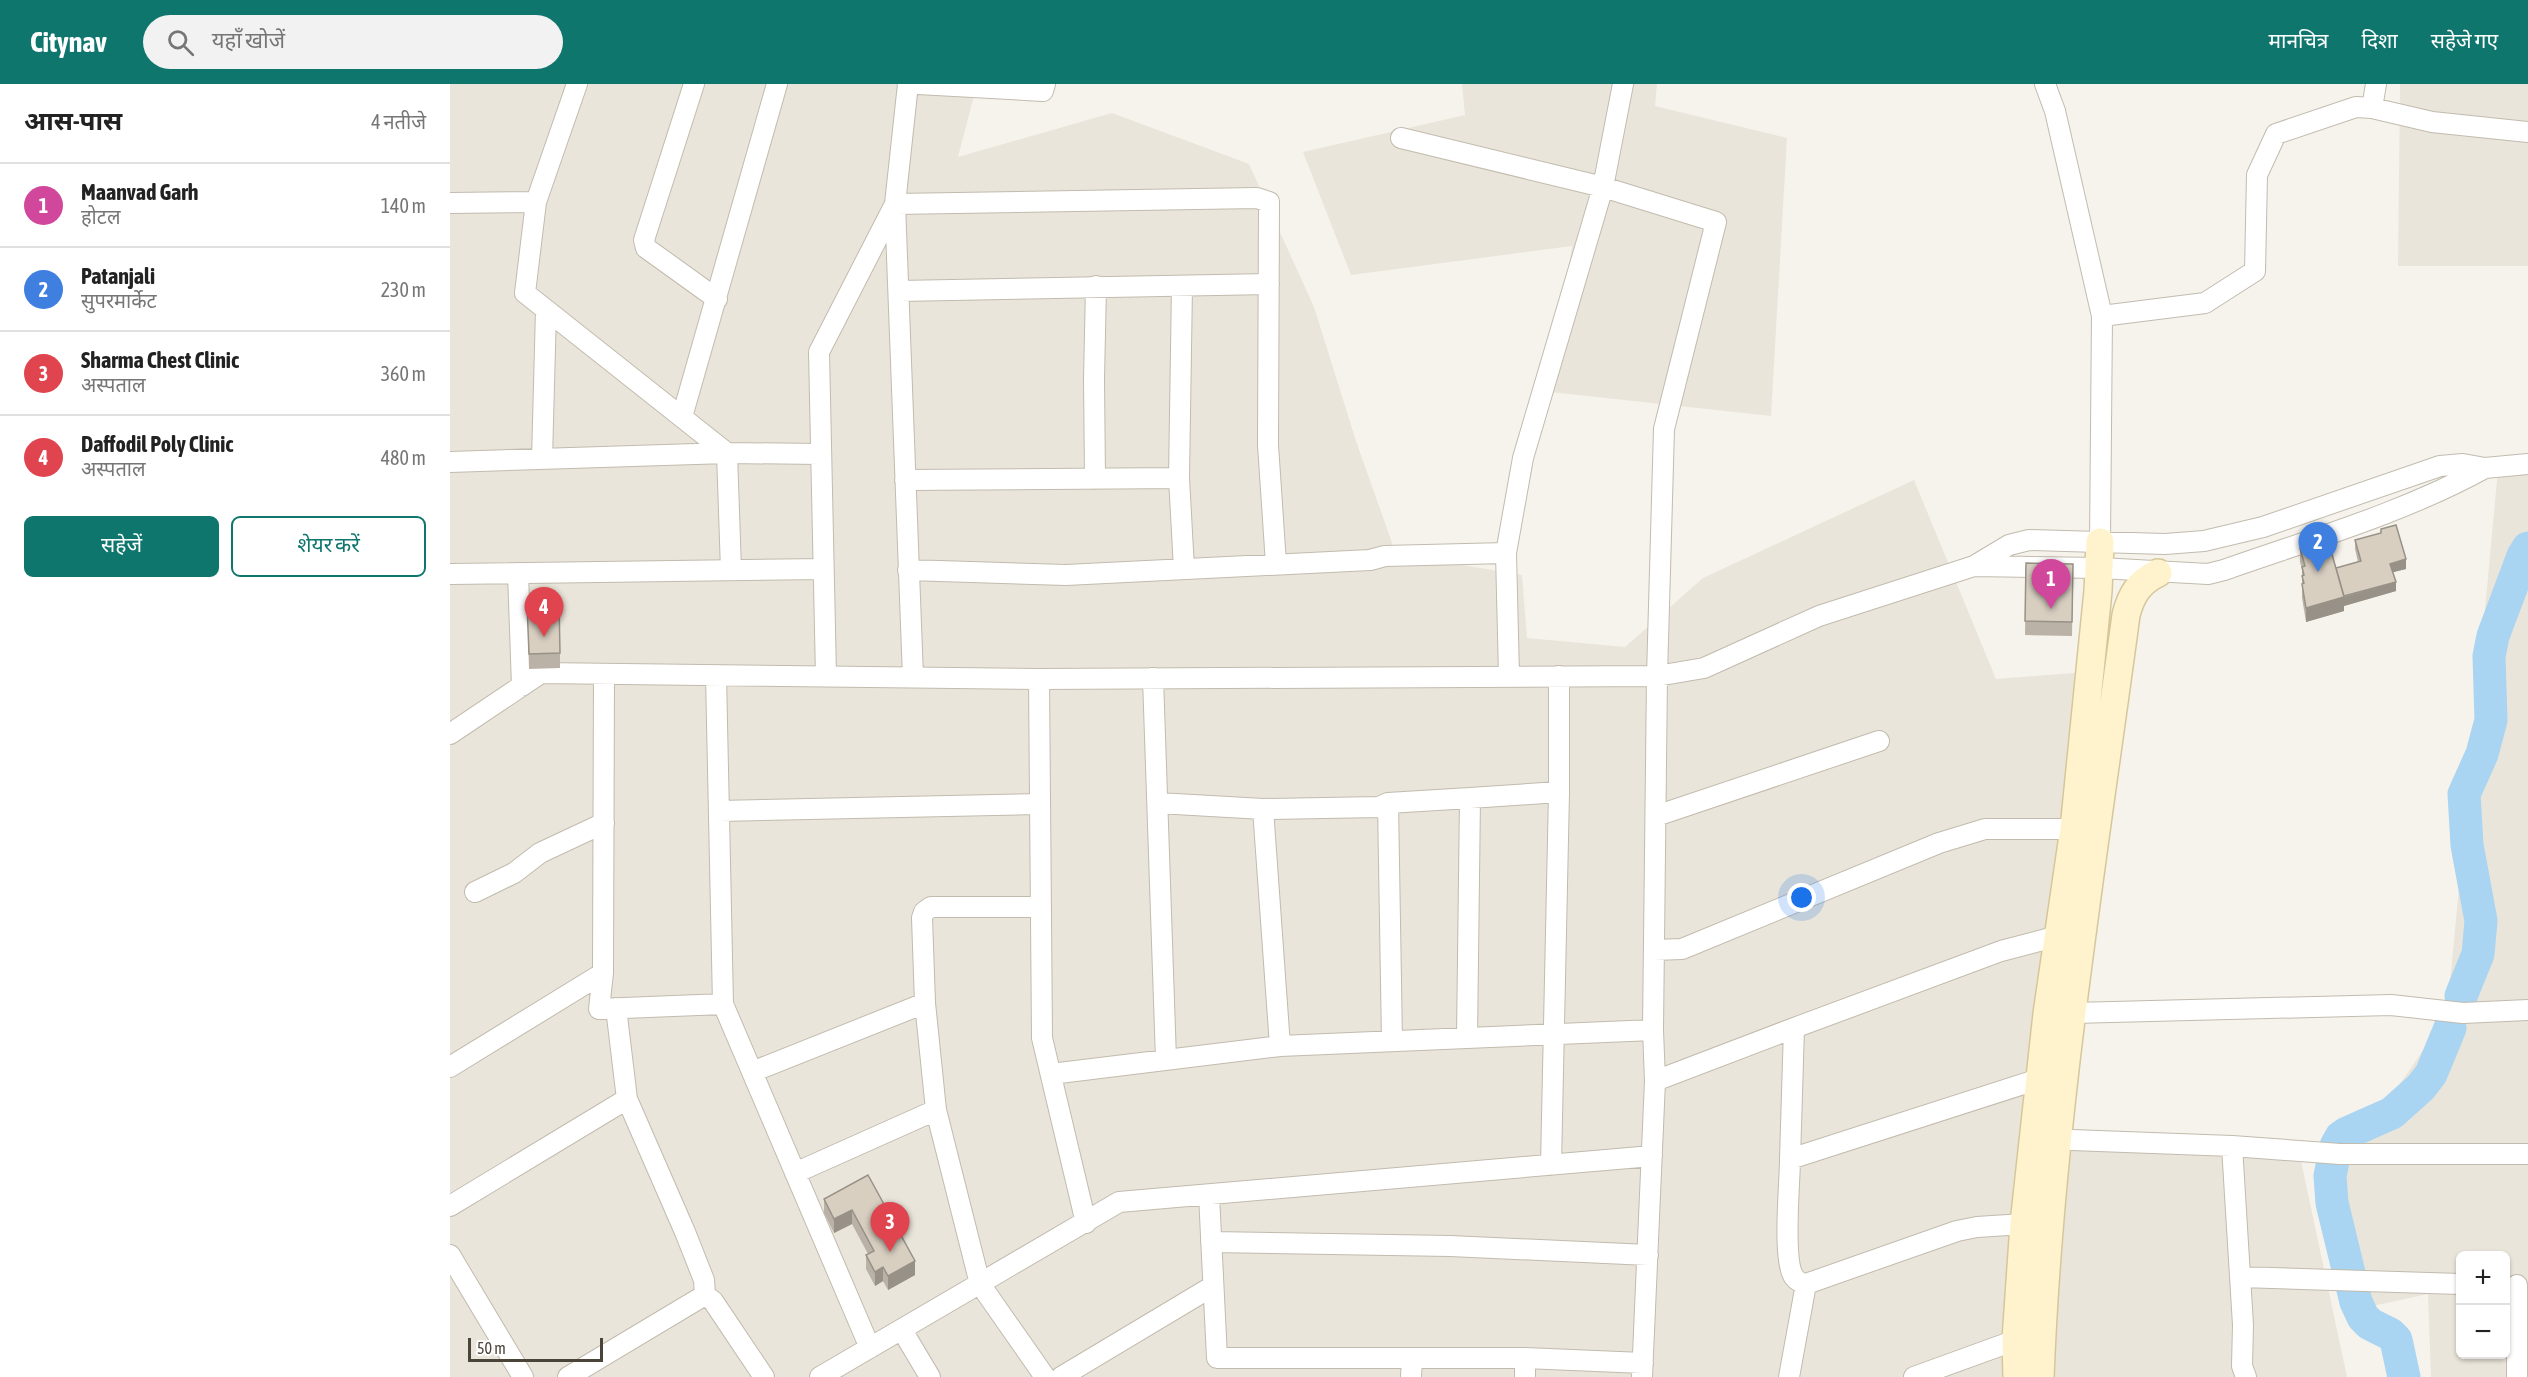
<!DOCTYPE html>
<html lang="hi">
<meta charset="utf-8">
<style>
body{margin:0;font-family:"Asap Condensed","Noto Sans Devanagari",sans-serif;background:#f2f2f2;color:#222}
.controls{position:absolute;right:18px;bottom:18px;display:grid;overflow:hidden;border-radius:9px;box-shadow:0 2px 4px #0004}
.controls button{width:54px;height:54px;display:grid;place-items:center;padding:0;border:0;border-bottom:2px solid #e0e0e0;background:#fff;color:#222;font:30px sans-serif}
.scale{position:absolute;left:18px;bottom:15px;width:135px;box-sizing:border-box;padding-left:6px;border:3px solid #4b4439;border-top:0;font-size:16px;line-height:21px;white-space:nowrap;color:#4b4439;-webkit-text-stroke:4px #fff;paint-order:stroke}
.you{position:absolute;left:1352px;top:814px;width:21px;height:21px;margin:-15px;border:4px solid #fff;border-radius:50%;background:#1a73e8;box-shadow:0 0 0 9px #1a73e833}
.badge{display:grid;place-items:center;width:39px;height:39px;border-radius:50%;background:#0f766e;color:#fff;font-size:20px;font-weight:700}
.pin{position:absolute;translate:-50% -50px;filter:drop-shadow(0 2px 3px #0008)}
.pin::after{content:'';position:absolute;top:32px;width:21px;height:18px;background:inherit;clip-path:polygon(0 0,100% 0,50% 100%)}
.list{margin:0;padding:0;list-style:none}
h2{display:flex;justify-content:space-between;align-items:center;height:78px;margin:0;padding:0 24px;font-size:26px}
h2 small{font-size:20px;font-weight:400;color:#767676}
.list li{display:grid;grid-template-columns:39px 1fr auto;gap:18px;align-items:center;box-sizing:border-box;height:84px;padding:0 24px;border-top:2px solid #e0e0e0}
.list b{display:block;font-size:22px;white-space:nowrap}
.list p{margin:0;font-size:20px;white-space:nowrap;color:#767676}
.list em{font-size:20px;font-style:normal;color:#767676}
.actions{display:flex;gap:12px;padding:18px 24px}
.actions a{flex:1;padding:14px 0;border:2px solid #0f766e;border-radius:9px;text-align:center;font-size:21px;color:#0f766e}
.actions .main{background:#0f766e;color:#fff}
.icon{flex:none;width:33px;height:33px;fill:none;stroke:currentColor;stroke-width:2;stroke-linecap:round;stroke-linejoin:round}
.map{position:relative;flex:none;width:2078px;height:1293px;overflow:hidden}
header{display:flex;align-items:center;gap:36px;box-sizing:border-box;height:84px;padding:0 30px;background:#0f766e;color:#fff}
header strong{font-size:28px}
nav{display:flex;gap:33px;margin-inline-start:auto;font-size:21px}
.search{width:420px;height:54px;background:#f2f2f2;display:flex;align-items:center;gap:15px;box-sizing:border-box;padding:0 21px;border-radius:33px;color:#767676;font-size:22px}
main{display:flex}
aside{flex:1;background:#fff}
.map>svg:first-child{display:block}
</style>
<header>
<strong>Citynav</strong>
<div class="search"><svg class="icon" aria-label="search" viewBox="0 0 24 24"><circle cx="10" cy="10" r="6"/><path d="M15 15l6 6"/></svg>यहाँ खोजें</div>
<nav><a>मानचित्र</a><a>दिशा</a><a>सहेजे गए</a></nav>
</header>
<main>
<aside>
<h2>आस-पास<small>4 नतीजे</small></h2>
<ul class="list">
<li><span class="badge" style="background:#d1479c">1</span><div><b>Maanvad Garh</b><p>होटल</p></div><em>140 m</em></li>
<li><span class="badge" style="background:#3f7fe0">2</span><div><b>Patanjali</b><p>सुपरमार्केट</p></div><em>230 m</em></li>
<li><span class="badge" style="background:#e0444e">3</span><div><b>Sharma Chest Clinic</b><p>अस्पताल</p></div><em>360 m</em></li>
<li><span class="badge" style="background:#e0444e">4</span><div><b>Daffodil Poly Clinic</b><p>अस्पताल</p></div><em>480 m</em></li>
</ul>
<div class="actions"><a class="main">सहेजें</a><a>शेयर करें</a></div>
</aside>
<div class="map">
<svg width="2078" height="1293" viewBox="0 0 2078 1293">
<rect width="100%" height="100%" fill="#f6f3ec"/>
<path fill="#eae5da" fill-rule="evenodd" d="M0,0H527L508,73L662,29L799,80L864,223L906,357L946,470L1072,491L1077,554L1175,563L1253,494L1464,396L1546,595L1636,588L1580,1058L1850,1072L1897,1293H0Z
M1012,0H1207L1205,22L1337,54L1321,332L1101,308L1122,162L901,191L853,68L1015,31Z
M1950,0H2078V182H1948Z
M2078,383V1293H1981L1978,1210L1918,1223L1884,1097L1997,931L2048,386ZM2010,1172H2056V1270H2010Z"/>
<g fill="none" stroke-linecap="round" stroke-linejoin="round">
<path stroke="#a9d4f2" stroke-width="33" d="M2011,912L2028,870L2031,837L2017,761L2014,710L2032,670L2041,636L2039,572L2043,552L2073,472L2078,464
M1954,1293L1946,1256L1940,1250L1920,1240L1913,1233L1906,1218L1882,1119L1880,1092L1886,1062L1891,1053L1897,1049L1942,1029L1971,1003L1981,990L2000,944"/>
<g stroke="#c2bbae" stroke-width="22">
<path id="street" d="M244,0L194,156L196,164L267,215
M458,0L445,120L463,593
M468,0L593,7L595,0
M1595,0L1605,27L1652,232L1650,458
M1922,24L1926,0
M951,54L1153,103L1266,138L1214,345L1207,592L1203,946L1205,997L1192,1293
M86,118L75,209L277,369L371,370
M0,119L86,118L127,0
M732,202L729,394L734,485
M449,207L819,200
M1652,232L1755,219L1805,187L1807,91L1826,50L1906,23L1922,24L1982,38L2078,48
M232,333L327,0
M92,375L96,226
M0,378L277,369L281,486
M645,395L644,295L646,202
M455,396L729,394
M1524,482L1650,484L1758,490L1774,486C1862,455 1953,429 2035,384
M458,486L616,491L920,476L935,472L1056,469
M68,489L72,602
M0,490L373,485
M266,591L273,920L420,1264
M376,592L369,268L445,120L807,114L819,118L818,361L826,480
M1059,592L1056,469L1073,374L1153,103L1173,0
M703,594L716,976
M589,595L592,954L636,1139
M0,650L91,589L589,595L1207,592L1254,584L1369,532L1524,482L1559,461L1579,456L1715,460L1754,457L1813,443L1990,382L2013,380L2035,384L2078,380
M1109,708V592
M708,719L813,725L929,723L938,719L1020,714
M938,719L942,957
M813,725L830,962
M269,727L590,720
M1206,732L1429,657
M25,808L64,789L90,769L154,739
M1204,866L1232,865L1489,759L1535,745H1624
M153,889L149,925L273,920
M475,919L472,834L474,828L481,823H591
M166,924L177,1015L235,1148L254,1196L255,1211
M1623,929L1941,921L2013,929L2078,926
M1344,944L1551,867L1608,852
M1017,954L1020,714L1109,708L1101,1081
M0,983L153,889L154,590
M302,988L475,919L486,1026L530,1200L595,1293
M601,990L830,962L1203,946
M1205,997L1344,944L1340,1075L1589,995
M1595,1055L1782,1062L1890,1070H2078
M1782,1062L1793,1241L1792,1282L1796,1293
M1340,1075C1340,1099 1332,1176 1344,1193C1348,1198 1351,1199 1356,1200L1507,1147L1527,1143L1574,1140
M345,1089L486,1026
M759,1111L767,1274H1075
M0,1122L177,1015
M761,1158L1000,1162L1198,1171
M0,1171L73,1293
M1791,1193L2010,1200
M255,1211L263,1217L314,1293
M452,1246L480,1293
M118,1293L255,1211
M370,1293L669,1118L1202,1072
M611,1293L763,1202
M961,1293L962,1275
M1075,1293V1274L1193,1279
M1339,1293L1356,1200
M1464,1293L1566,1256
M2067,1293V1201"/>
</g>
<g stroke="#d6c79b" stroke-width="30">
<path id="secondary" d="M1567,1293L1566,1256L1574,1140L1597,930L1624,745L1648,507L1650,458
M1590,1293C1600,1037 1642,784 1676,531C1681,511 1689,498 1708,489"/>
</g>
<use href="#street" stroke="#fff" stroke-width="20"/>
<use href="#secondary" stroke="#fff3cd" stroke-width="27"/>
</g>
<path fill="#bab2a6" d="M1931,445L1956,485L1943,488L1946,507L1894,522V527L1856,538L1852,514V485L1850,478V464L1886,484L1908,478L1905,465V456L1931,449Z
M1576,479L1623,480L1622,552L1575,551Z
M77,519L110,569V584L79,585Z
M418,1091L465,1191L438,1206L433,1197L425,1202L416,1185V1171L418,1170L402,1140L384,1149L374,1129V1115Z"/>
<path fill="#979187" d="M1956,475V485L1940,489V480Z
M1946,498V507L1894,522V527L1856,538V524Z
M402,1126V1140L384,1149V1135Z
M465,1177V1191L438,1206V1192Z
M433,1183V1197L425,1202V1188Z"/>
<path fill="#d8cfc1" stroke="#979187" stroke-width="1.5" d="M1946,441L1956,475L1940,480L1946,498L1894,512L1886,484L1911,477L1905,456L1931,449V445Z
M1878,456L1894,513L1856,524L1852,500L1854,499L1852,492L1854,491L1852,483L1855,482L1850,464Z
M1576,479L1623,480L1622,538L1575,537Z
M109,518L110,569L79,570L77,519Z
M418,1091L465,1177L438,1192L433,1183L425,1188L416,1171L424,1167L402,1126L384,1135L374,1115Z"/>
</svg>
<div class="controls">
<button>+</button>
<button>−</button>
</div>
<div class="scale">50 m</div>
<div class="you"></div>
<div class="pin badge" style="left:1601px;top:525px;background:#d1479c">1</div>
<div class="pin badge" style="left:1868px;top:488px;background:#3f7fe0">2</div>
<div class="pin badge" style="left:440px;top:1168px;background:#e0444e">3</div>
<div class="pin badge" style="left:94px;top:553px;background:#e0444e">4</div>
</div>
</main>
